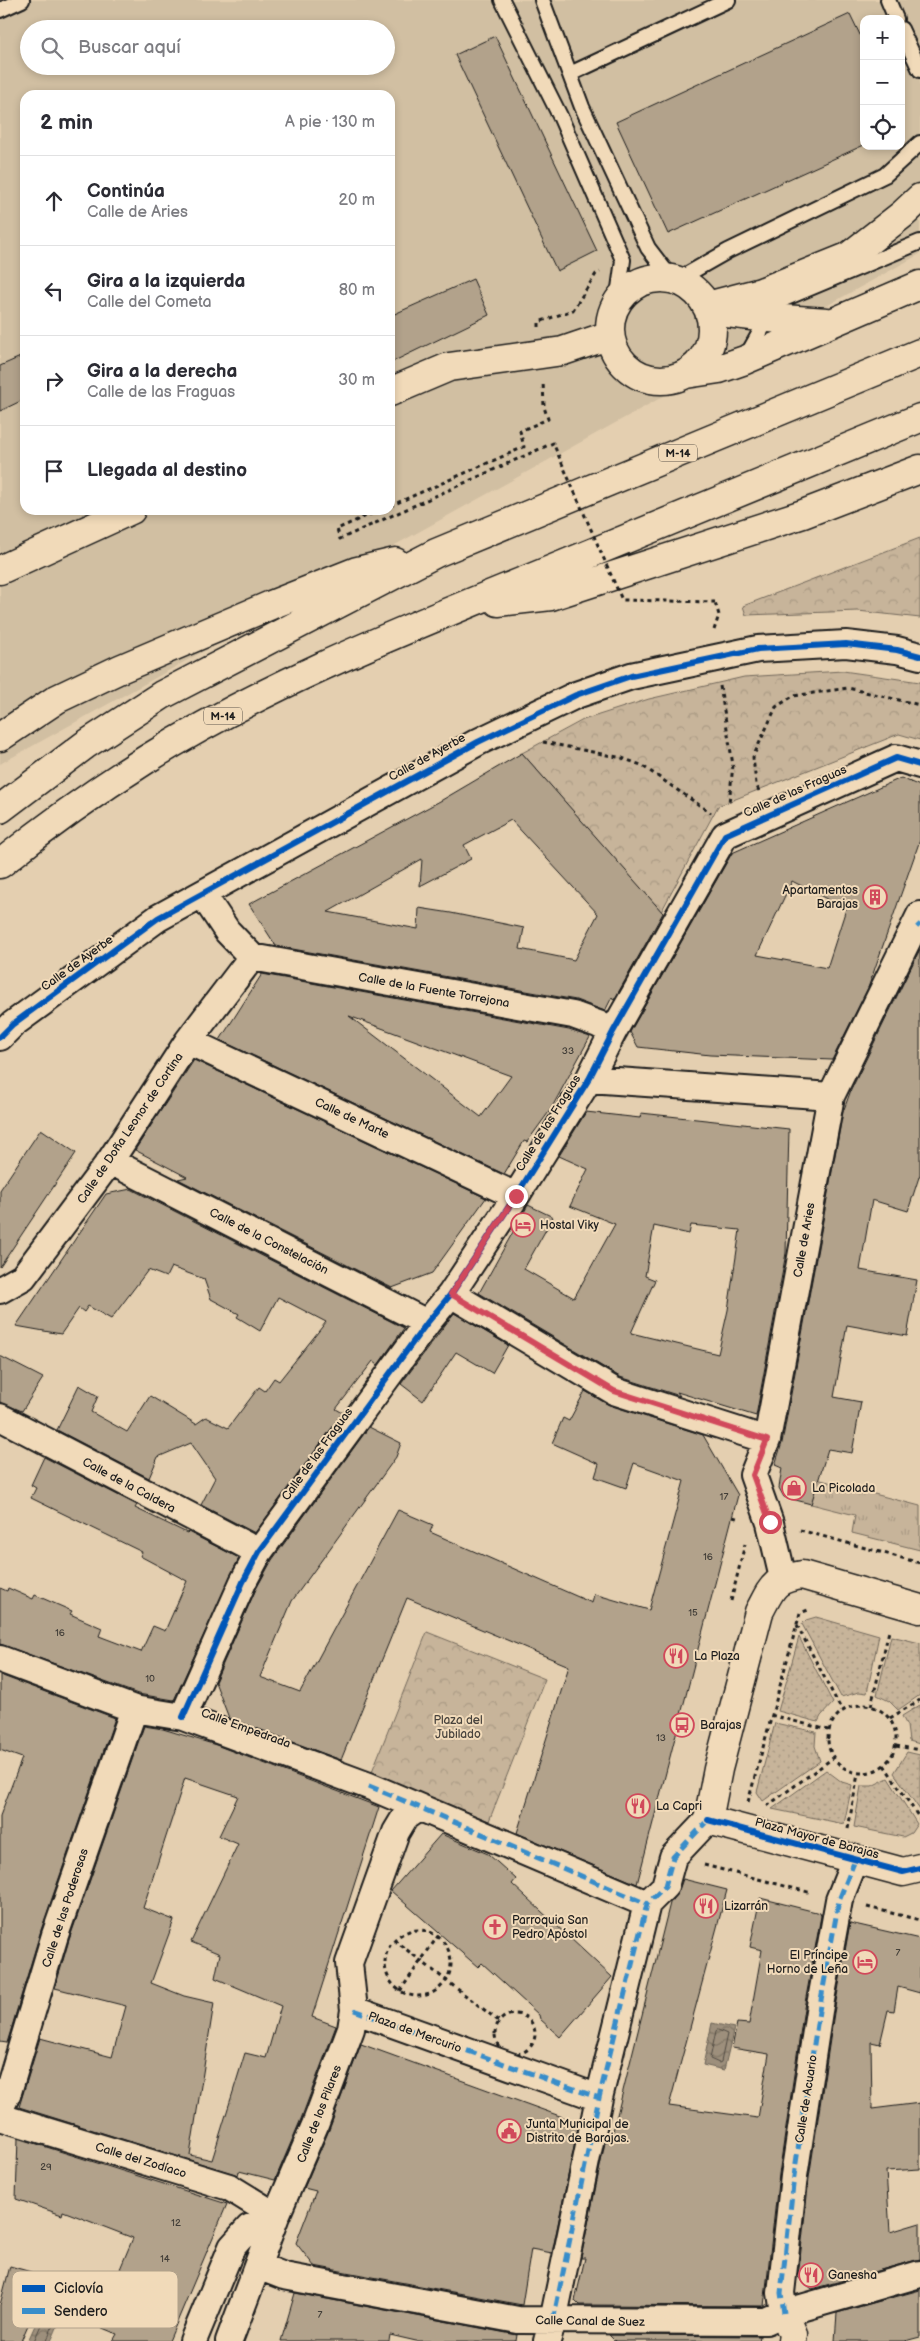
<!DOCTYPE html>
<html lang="es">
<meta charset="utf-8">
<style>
body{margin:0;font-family:"Balsamiq Sans",sans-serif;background:#f7f7f7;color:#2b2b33}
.controls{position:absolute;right:15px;top:15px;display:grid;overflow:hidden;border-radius:10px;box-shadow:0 2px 8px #0003}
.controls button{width:45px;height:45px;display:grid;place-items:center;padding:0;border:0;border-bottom:1px solid #e1e1e2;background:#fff;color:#2b2b33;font:25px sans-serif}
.stop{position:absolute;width:15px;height:15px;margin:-11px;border:4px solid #d1495b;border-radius:50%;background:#fff}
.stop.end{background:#d1495b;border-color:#fff;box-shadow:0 1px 5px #0008}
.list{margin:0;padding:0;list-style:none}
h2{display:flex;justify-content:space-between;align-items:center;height:65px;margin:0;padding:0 20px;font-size:21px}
h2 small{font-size:16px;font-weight:400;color:#7c7c81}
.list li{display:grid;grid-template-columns:32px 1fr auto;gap:15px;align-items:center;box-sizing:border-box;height:90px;padding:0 20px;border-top:1px solid #e1e1e2}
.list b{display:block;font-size:19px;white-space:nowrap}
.list p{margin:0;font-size:16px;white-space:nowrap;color:#7c7c81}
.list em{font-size:16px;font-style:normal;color:#7c7c81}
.icon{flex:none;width:28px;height:28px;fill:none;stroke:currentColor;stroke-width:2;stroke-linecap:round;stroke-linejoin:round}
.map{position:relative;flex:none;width:920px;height:2341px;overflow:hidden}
.search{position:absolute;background:#fff;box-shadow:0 2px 8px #0003;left:20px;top:20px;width:375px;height:55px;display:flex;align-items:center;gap:12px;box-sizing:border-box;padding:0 18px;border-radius:28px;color:#7c7c81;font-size:19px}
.panel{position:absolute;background:#fff;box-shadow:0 2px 8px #0003;left:20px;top:90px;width:375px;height:425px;border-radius:15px}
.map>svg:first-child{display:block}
</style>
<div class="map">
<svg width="920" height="2341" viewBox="0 0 920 2341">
<defs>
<pattern id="grass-tufts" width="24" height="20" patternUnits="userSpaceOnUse" patternTransform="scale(1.25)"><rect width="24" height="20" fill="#c7b49a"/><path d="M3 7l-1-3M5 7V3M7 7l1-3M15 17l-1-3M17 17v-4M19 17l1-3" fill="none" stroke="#aa9a84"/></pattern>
<pattern id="forest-crowns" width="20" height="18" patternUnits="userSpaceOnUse" patternTransform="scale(1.25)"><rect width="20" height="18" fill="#c7b49a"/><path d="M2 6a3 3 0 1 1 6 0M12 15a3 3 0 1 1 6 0" fill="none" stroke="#aa9a84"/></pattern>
<pattern id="garden-dots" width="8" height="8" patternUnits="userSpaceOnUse" patternTransform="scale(1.25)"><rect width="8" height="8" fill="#c7b49a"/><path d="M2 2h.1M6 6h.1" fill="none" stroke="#aa9a84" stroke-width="1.8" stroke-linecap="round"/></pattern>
<pattern id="water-waves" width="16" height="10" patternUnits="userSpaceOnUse" patternTransform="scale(1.25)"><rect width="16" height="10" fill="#9d8f7b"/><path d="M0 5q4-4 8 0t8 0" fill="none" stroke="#7f7464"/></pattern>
</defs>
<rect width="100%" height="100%" fill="#e4cfb0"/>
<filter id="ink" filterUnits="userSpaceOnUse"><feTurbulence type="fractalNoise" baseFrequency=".02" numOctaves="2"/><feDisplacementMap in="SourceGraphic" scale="10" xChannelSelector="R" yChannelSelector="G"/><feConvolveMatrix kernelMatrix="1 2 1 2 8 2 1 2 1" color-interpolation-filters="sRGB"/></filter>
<g filter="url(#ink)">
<path fill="#d1bfa2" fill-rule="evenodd" d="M0,0H920V254L0,764ZM864,19H901V146H864ZM29,29H386V66H29ZM25,95H390V510H25Z"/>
<path fill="url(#grass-tufts)" stroke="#72685b" d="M817,1479L920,1506V1550L852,1533L855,1515L811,1504Z"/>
<path fill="url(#forest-crowns)" stroke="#72685b" d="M920,538V618L858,611L746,615L743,606Z
M843,671L920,682V740L899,734L718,806L661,912L522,753L583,720L649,699L744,677Z
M427,1632L545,1679L489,1821L371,1774Z"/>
<path fill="url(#garden-dots)" stroke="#72685b" d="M816,1617L879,1635L867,1693L859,1692L841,1697L802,1624L806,1620Z
M891,1636L920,1643V1695L898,1710L889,1701L877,1695Z
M799,1637L833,1703L821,1716L818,1722L778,1711Z
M920,1705V1744L909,1741L907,1726L902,1716Z
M775,1723L816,1732L815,1746L820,1761L763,1801L757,1792Z
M907,1752L920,1755V1810L894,1773Z
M826,1770L842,1782L852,1785L844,1824L772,1809Z
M888,1778L917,1824L911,1833L903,1837L854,1827L861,1786H872Z"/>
<path fill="url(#water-waves)" stroke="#696155" d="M712,2023L734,2028L724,2070L703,2065Z
M45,2311C65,2315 57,2328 51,2341H28L40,2314Z"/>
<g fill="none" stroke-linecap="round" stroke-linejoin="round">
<path stroke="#504a42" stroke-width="1" d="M718,2030L727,2034L721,2062L719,2063L710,2059L716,2031Z
M34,2341L44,2318L46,2317L54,2322L47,2341"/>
</g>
<path fill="#b2a28b" stroke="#1c1c1c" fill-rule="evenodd" d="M850,14L864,43V145L668,234L616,122Z
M495,36L597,251L557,271L455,55Z
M473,279L489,315L390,363V316Z
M25,355V399L0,411V366Z
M522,753L663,913L614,1000L612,997L605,1011L576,1000L276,946L249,904L442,800ZM511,820L598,914L574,960L520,949L524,928L451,913L419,908L418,929L328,912L422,859L420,886L471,859L464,845Z
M901,778L920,786V840L868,988L832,1060L710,1055L638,1047L630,1032L732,853ZM792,881L846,909L827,968L757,955Z
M920,949V1174L908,1211L872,1200L860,1270L917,1280L907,1336L847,1325L834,1397L861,1402L852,1453L828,1449L811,1504L784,1497L779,1488L782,1468L775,1465L782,1443L843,1112L851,1090Z
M262,974L569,1030L590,1037L551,1109L527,1142L524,1141L504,1174L220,1040ZM349,1016L511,1076L481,1117Z
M194,1060L486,1198L432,1273L392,1288L178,1179L187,1177L135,1150Z
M586,1112L640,1118L641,1113L789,1129L786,1253L756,1416L677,1392L680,1396L620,1377L479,1293L528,1205L553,1217L524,1269L574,1298L615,1224L570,1206L588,1169L559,1156ZM691,1225L740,1230L728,1310L718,1354L631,1333L655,1280L645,1276L654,1226L689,1234Z
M41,1129L76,1153L0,1267V1190Z
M131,1189L404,1328L378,1365L373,1361L336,1409L343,1413L255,1533L201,1505L215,1478L191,1443L158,1457L149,1478L57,1430L79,1385L98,1396L91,1412L127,1432L150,1396L196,1424L206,1417L228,1428L259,1387L265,1391L274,1378L279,1381L326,1322L278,1297L260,1331L237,1317L239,1314L211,1299L204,1279L171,1267L166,1277L148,1270L111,1319L88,1306L84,1312L79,1308L61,1334L16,1326L106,1194Z
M454,1313L508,1345L492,1373L456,1352L423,1401L401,1384Z
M0,1356L43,1378L22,1411L0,1402Z
M585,1391L609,1405L703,1435L738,1495L637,1884L517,1833L569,1666L407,1598L341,1760L229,1718L215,1682L256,1589L272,1560L369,1427L401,1443L396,1457L292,1601L260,1677L300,1692L398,1510L433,1525L430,1532L592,1603L594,1594L649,1610L684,1481L634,1463L626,1488L595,1477L599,1464L552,1443L563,1418L569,1421Z
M44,1457L137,1505L135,1508L187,1533L188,1532L239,1558L174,1700L138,1694L0,1644V1588L7,1591L8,1588L33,1599L35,1595L72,1611L70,1614L102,1628L99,1636L141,1652L153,1626L165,1631L187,1581L140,1556L142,1552L31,1498L36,1488L31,1485Z
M0,1675L115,1718L41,1930L7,2043L0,2042V1816L22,1758L0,1750Z
M144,1726L163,1729L216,1745L379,1807L312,2017L336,2026L301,2119L275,2180L239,2171L238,2175L19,2107L40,2038L112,2057L126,2006L55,1988L69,1940ZM185,1778L238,1796L219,1836L238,1844L191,1942L220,1954L215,1978L281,2006L266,2058L245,2053L212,2160L190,2155L214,2003L184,1996L151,1983L174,1920L143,1908Z
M441,1834L488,1854L516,1879L512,1884L612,1977L560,2037L540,2019L539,2015L482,1963L478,1967L391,1891Z
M683,1879L727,1890L669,2106L758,2118L769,2054L732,2048L737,2023L749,2024L762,1950L750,1947L760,1898L820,1913L821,1916L804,2008L779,2174L764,2306L579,2305L575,2301L585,2258H581L607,2133L612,2135L670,1903L679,1890Z
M850,1923L920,1939V1993L898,1987L894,2011L888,2010L880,2044L871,2042L872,2109L920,2103V2169L886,2171L890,2232L920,2223V2259L812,2289L798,2277L809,2178L834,2013Z
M361,2044L579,2123L552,2253L531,2249L522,2305L314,2266L296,2243L316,2191L304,2188L329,2130Z
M18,2138L227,2204L169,2341H113L117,2334L100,2327L91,2305L151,2282L120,2269L133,2238L63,2211L62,2215L16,2199Z
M10,2266L31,2272L27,2288L42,2293L21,2341H0V2305Z
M920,2290V2337L905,2341H835L837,2313Z
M295,2293L517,2335L516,2341H416L390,2335L389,2341H281Z
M609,2335L760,2336L759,2341H615Z"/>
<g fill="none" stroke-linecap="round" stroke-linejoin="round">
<g stroke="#1c1c1c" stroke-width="18">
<path id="lane" d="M502,0L560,116L623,260L617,303
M542,0L582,107L648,248L671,278
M888,0L896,19
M0,10L22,0
M901,29L920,70
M570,74L728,0
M677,280L728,251L885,175L920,143
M767,306L920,242
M746,357L768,318V314"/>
</g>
<g stroke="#1c1c1c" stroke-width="30">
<path id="street" d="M203,895L227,931L252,957
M252,957L573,1015L598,1024L613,1032
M0,1037L13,1024L158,918L478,742L576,695L631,676L758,649L846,644L897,650L920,656
M188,1041L516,1196
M589,1079L831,1096
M110,1161L427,1323
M0,1290L23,1277L110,1161L188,1041L252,957
M451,1294L614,1391L767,1440
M0,1417L259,1552
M783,1578L770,1523L753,1475L767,1440L831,1096L920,915
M0,1659L134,1709L183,1717L369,1786L647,1904
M183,1717L243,1582L259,1552L427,1323L451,1294L516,1196L589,1079L613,1032L725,835L896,758L920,765
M354,2010L599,2098
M0,2109L8,2092L55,1935L134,1709
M0,2117L229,2187L276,2216
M258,2266L284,2276L518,2320L766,2321L784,2313L920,2274
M784,2313L781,2293L794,2176L819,2011L839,1900L855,1860
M193,2341L232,2247L249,2228L276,2216
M229,2341L276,2216L315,2125L351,2029L354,2010L349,1963L396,1832L405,1817L418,1808
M547,2341L553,2321L599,2098L647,1904L665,1886L673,1857L708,1820"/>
</g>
<g stroke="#1c1c1c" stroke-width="31">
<path id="secondary" d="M610 329a51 51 0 1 1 102 0a51 51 0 1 1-102 0Z
M707,306L761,292L848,257L903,214L920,198
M711,311L768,318L827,322
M686,374L719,369L745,360L920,285
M390,392L449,367L563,351L610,335
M0,570L131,510
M920,1609L802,1575C773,1579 772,1588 759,1612L718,1769L708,1820L903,1872L920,1868
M784,2313L793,2334L792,2341"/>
</g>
<g stroke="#1c1c1c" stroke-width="31">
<path id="highway" d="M498,602L551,596L803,514L920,469
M0,737L57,699L120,669L271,605L357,571L395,562
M0,809L85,745L162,695L436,553L920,353
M0,864C47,826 96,791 147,759C272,681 412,627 548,571C672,520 796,469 920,418"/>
</g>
<path stroke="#1c1c1c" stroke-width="3" stroke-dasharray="4 4" stroke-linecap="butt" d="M539,327V322L573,310L596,274L600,272
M390,506L524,447L520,431L548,419L544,407L543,381
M714,630L719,615L715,602
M720,686L733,765L729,803
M543,742L622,758L641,765L711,813
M759,791L756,784L753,757L776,707L793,696L848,688L920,705
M733,1517L740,1519
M800,1530L920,1563
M731,1601L745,1544
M797,1625L842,1711
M828 1739a34 34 0 1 1 68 0a34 34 0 1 1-68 0Z
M871,1706L889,1631
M771,1715L828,1730
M890,1718L920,1700
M896,1746L920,1750
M884,1765L920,1819
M748,1802L800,1613L811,1609
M767,1806L833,1758
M848,1829L858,1774
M704,1865L812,1893
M867,1907L920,1920
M385 1963a33 33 0 1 1 66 0a33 33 0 1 1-66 0Z
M394,1940L500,2022
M400,1991L438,1936
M495 2034a20 20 0 1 1 40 0a20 20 0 1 1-40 0Z"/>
<use href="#lane" stroke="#f1dab9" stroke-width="14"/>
<use href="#street" stroke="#f1dab9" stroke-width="26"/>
<use href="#secondary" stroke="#f1dab9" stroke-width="28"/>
<use href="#highway" stroke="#f1dab9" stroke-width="28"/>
<path stroke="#1c1c1c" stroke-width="3" stroke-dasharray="4 4" stroke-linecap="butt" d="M380,510L337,529L340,539L553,443L622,600L715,602"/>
<path stroke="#388dca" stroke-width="5" stroke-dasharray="10 5" stroke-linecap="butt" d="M917,924L920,927
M369,1786L647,1904
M354,2010L599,2098
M784,2313L781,2293L794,2176L819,2011L839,1900L855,1860
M553,2321L599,2098L647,1904L665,1886L673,1857L708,1820"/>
<g stroke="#f1dab9" stroke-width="9">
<path id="cycleway" d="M0,1037L13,1024L158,918L478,742L576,695L631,676L758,649L846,644L897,650L920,656
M183,1717L243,1582L259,1552L427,1323L451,1294L516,1196L589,1079L613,1032L725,835L896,758L920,765
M708,1820L903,1872L920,1868"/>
</g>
<use href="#cycleway" stroke="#0057b8" stroke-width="6"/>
</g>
</g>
<g fill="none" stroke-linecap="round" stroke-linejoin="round" filter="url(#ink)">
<path stroke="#d1495b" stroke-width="6" d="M516,1196L451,1294L614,1391L767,1440L753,1475L770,1522"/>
</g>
<defs>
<g id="building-ring" transform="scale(1.25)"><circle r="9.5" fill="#f1dab9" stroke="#d1495b" stroke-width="1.5"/><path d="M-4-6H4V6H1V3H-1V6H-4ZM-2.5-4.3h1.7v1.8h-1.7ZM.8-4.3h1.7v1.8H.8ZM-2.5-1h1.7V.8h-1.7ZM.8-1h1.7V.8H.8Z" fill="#d1495b"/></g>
<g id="hotel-ring" transform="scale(1.25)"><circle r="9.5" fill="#f1dab9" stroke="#d1495b" stroke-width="1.5"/><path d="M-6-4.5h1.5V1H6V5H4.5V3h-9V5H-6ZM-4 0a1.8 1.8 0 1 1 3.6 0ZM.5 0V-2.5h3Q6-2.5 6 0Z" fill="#d1495b"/></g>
<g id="shop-ring" transform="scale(1.25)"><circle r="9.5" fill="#f1dab9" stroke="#d1495b" stroke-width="1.5"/><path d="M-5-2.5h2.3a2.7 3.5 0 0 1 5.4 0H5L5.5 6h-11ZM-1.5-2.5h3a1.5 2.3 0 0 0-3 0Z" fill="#d1495b"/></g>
<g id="restaurant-ring" transform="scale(1.25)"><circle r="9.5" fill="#f1dab9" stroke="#d1495b" stroke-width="1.5"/><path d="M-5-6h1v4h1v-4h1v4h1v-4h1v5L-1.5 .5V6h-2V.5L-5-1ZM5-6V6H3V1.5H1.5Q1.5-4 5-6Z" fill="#d1495b"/></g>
<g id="bus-ring" transform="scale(1.25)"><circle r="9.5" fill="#f1dab9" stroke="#d1495b" stroke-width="1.5"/><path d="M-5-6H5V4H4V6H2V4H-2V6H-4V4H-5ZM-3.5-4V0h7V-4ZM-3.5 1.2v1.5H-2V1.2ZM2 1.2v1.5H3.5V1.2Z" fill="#d1495b"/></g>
<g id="church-ring" transform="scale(1.25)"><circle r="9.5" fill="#f1dab9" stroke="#d1495b" stroke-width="1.5"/><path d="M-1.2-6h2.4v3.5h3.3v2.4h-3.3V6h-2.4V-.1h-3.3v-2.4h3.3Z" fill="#d1495b"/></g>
<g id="civic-ring" transform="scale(1.25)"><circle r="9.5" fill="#f1dab9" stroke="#d1495b" stroke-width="1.5"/><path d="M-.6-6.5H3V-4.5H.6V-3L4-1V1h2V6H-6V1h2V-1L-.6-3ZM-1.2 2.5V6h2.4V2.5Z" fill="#d1495b"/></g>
</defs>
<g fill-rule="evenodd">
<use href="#building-ring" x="875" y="897"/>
<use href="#hotel-ring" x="523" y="1225"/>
<use href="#shop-ring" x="794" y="1488"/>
<use href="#restaurant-ring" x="676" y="1656"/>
<use href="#bus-ring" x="682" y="1725"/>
<use href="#restaurant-ring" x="638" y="1806"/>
<use href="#restaurant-ring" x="706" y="1906"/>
<use href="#church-ring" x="495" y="1927"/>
<use href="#hotel-ring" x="865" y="1962"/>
<use href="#civic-ring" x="509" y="2131"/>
<use href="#restaurant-ring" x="811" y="2275"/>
</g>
<g text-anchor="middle" stroke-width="4" stroke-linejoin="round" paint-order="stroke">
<g font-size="10" fill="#423e38">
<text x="568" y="1054">33</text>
<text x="724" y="1500">17</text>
<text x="708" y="1560">16</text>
<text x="693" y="1616">15</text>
<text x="60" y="1636">16</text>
<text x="150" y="1682">10</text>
<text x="661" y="1741">13</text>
<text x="898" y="1956">7</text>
<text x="46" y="2170">29</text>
<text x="176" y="2226">12</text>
<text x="165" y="2262">14</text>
<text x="320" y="2318">7</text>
</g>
<g fill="#f1dab9" stroke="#5c554b" stroke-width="1">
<rect x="659" y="444.5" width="38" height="17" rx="4"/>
<rect x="204" y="707.5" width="38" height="17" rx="4"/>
</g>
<g font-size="11" font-weight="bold" fill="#1c1c1c">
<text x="678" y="457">M-14</text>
<text x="223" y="720">M-14</text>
</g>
<g font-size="12" fill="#1c1c1c" stroke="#f1dab9">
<text transform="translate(427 757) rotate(-29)" y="4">Calle de Ayerbe</text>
<text transform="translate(795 791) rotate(-24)" y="4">Calle de las Fraguas</text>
<text transform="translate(77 963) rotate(-36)" y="4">Calle de Ayerbe</text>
<text transform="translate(434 990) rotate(10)" y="4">Calle de la Fuente Torrejona</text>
<text transform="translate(352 1118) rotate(25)" y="4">Calle de Marte</text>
<text transform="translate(548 1123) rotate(-58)" y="4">Calle de las Fraguas</text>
<text transform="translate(130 1128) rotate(-56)" y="4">Calle de Doña Leonor de Cortina</text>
<text transform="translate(804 1240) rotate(-80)" y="4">Calle de Aries</text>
<text transform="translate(269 1241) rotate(27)" y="4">Calle de la Constelación</text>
<text transform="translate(317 1454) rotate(-54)" y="4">Calle de las Fraguas</text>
<text transform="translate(129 1485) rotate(28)" y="4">Calle de la Caldera</text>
<text transform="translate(246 1728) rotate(20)" y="4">Calle Empedrada</text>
<text transform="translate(817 1838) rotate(15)" y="4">Plaza Mayor de Barajas</text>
<text transform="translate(65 1908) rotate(-72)" y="4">Calle de las Poderosas</text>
<text transform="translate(415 2032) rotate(20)" y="4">Plaza de Mercurio</text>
<text transform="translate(806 2099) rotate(-81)" y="4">Calle de Acuario</text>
<text transform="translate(319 2114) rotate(-69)" y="4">Calle de los Pilares</text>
<text transform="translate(141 2160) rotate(17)" y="4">Calle del Zodíaco</text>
<text transform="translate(590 2321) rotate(1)" y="4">Calle Canal de Suez</text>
</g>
<g font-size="12" fill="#1c1c1c" stroke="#f1dab9" text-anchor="start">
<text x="858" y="894" text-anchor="end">Apartamentos<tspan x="858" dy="14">Barajas</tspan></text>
<text x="540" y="1229">Hostal Viky</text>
<text x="812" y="1492">La Picolada</text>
<text x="694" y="1660">La Plaza</text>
<text x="700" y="1729">Barajas</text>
<text x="656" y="1810">La Capri</text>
<text x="724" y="1910">Lizarrán</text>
<text x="512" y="1924">Parroquia San<tspan x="512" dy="14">Pedro Apóstol</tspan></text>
<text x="848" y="1959" text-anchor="end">El Príncipe<tspan x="848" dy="14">Horno de Leña</tspan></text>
<text x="526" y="2128">Junta Municipal de<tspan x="526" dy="14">Distrito de Barajas.</tspan></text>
<text x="828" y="2279">Ganesha</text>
</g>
<g font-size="12" fill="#47423c" stroke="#f1dab9">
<text x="458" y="1724">Plaza del<tspan x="458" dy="14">Jubilado</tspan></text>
</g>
</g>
<rect x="12" y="2271" width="166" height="57" rx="8" fill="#f1dab9" stroke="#b1a18a" stroke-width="1"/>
<rect x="22" y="2285" width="23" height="7" fill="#0057b8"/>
<rect x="22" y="2308" width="23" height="6" fill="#388dca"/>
<g font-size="14" fill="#1c1c1c">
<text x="54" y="2293">Ciclovía</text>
<text x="54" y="2316">Sendero</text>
</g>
</svg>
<div class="controls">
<button>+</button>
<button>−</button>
<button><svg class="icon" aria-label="locate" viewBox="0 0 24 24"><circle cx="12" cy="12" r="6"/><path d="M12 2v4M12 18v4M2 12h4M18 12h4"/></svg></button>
</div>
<div class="stop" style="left:770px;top:1522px"></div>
<div class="stop end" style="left:516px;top:1196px"></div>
<div class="search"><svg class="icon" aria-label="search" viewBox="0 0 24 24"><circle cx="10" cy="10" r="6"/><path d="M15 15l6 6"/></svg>Buscar aquí</div>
<section class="panel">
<h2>2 min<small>A pie · 130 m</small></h2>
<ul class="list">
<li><svg class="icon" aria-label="ahead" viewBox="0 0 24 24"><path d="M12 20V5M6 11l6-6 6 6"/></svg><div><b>Continúa</b><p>Calle de Aries</p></div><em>20 m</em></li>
<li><svg class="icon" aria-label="left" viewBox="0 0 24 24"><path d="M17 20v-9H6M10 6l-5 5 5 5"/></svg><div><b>Gira a la izquierda</b><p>Calle del Cometa</p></div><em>80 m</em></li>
<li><svg class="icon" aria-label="right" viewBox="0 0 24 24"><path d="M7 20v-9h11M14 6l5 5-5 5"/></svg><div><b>Gira a la derecha</b><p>Calle de las Fraguas</p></div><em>30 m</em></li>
<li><svg class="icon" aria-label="arrive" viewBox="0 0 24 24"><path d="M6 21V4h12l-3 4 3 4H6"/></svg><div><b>Llegada al destino</b></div></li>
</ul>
</section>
</div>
